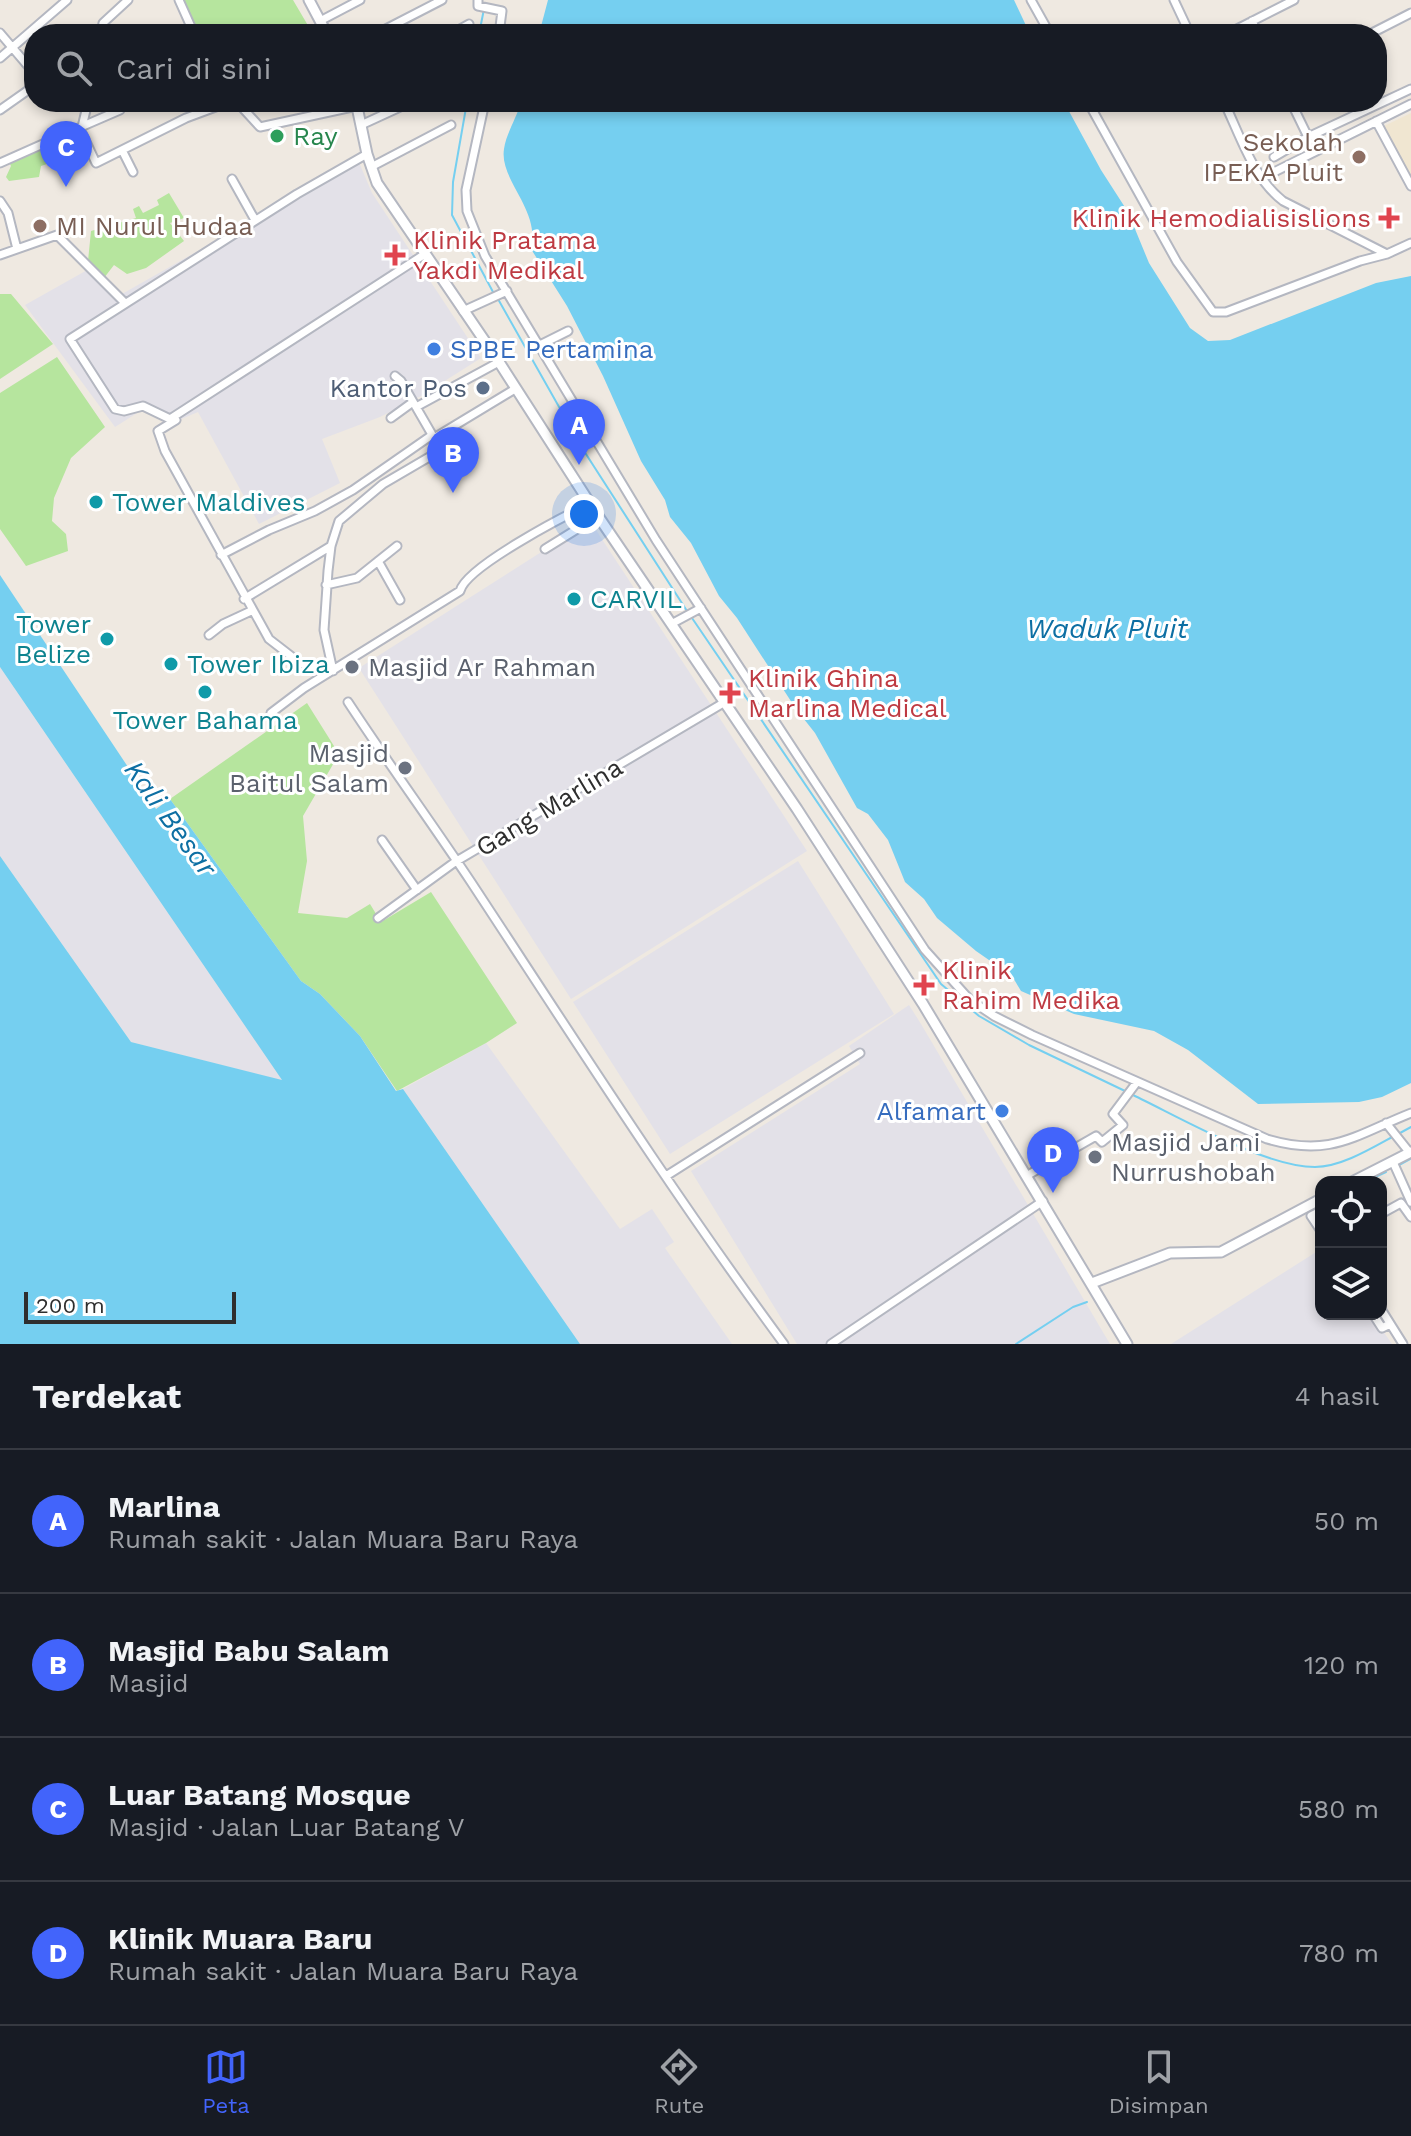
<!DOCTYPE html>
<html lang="id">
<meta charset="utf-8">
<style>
body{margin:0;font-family:"Work Sans",sans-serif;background:#242831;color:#f1f3f6}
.controls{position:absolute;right:24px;bottom:24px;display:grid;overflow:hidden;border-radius:16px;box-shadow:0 4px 12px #0003}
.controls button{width:72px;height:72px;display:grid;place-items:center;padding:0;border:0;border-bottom:2px solid #363941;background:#171b24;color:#f1f3f6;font:40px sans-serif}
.scale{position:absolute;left:24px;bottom:20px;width:212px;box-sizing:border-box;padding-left:8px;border:4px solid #2e2e2e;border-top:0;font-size:22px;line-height:28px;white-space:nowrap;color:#2e2e2e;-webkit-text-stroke:6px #fff;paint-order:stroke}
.you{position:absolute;left:584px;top:514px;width:28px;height:28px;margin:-20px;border:6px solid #fff;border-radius:50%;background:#1a73e8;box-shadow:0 0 0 12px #1a73e833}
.badge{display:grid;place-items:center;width:52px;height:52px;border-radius:50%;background:#4264fb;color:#fff;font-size:26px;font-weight:700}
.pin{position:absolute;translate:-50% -66px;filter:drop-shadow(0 2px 4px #0008)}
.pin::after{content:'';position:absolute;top:42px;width:28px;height:24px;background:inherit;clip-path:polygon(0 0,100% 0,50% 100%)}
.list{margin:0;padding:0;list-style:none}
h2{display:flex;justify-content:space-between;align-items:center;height:104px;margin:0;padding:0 32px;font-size:34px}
h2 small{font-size:26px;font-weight:400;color:#9ea1a6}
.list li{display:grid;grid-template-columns:52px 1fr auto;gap:24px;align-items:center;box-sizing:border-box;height:144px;padding:0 32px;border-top:2px solid #363941}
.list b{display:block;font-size:30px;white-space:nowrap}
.list p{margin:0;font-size:26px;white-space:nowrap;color:#9ea1a6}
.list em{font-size:26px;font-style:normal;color:#9ea1a6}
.icon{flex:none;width:44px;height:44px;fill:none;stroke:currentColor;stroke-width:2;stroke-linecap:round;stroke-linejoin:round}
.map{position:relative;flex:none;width:1411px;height:1344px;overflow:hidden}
.search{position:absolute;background:#171b24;box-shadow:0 4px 12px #0003;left:24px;right:24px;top:24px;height:88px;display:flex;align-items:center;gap:20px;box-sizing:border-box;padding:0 28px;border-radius:32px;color:#9ea1a6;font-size:30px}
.sheet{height:680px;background:#171b24}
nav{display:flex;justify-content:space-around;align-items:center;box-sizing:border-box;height:112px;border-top:2px solid #363941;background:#171b24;font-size:22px;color:#9ea1a6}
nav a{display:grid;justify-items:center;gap:4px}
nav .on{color:#4264fb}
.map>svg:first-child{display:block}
</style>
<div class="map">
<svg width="1411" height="1344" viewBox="0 0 1411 1344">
<rect width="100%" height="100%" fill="#efe9e1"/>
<path fill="#e3e1e8" d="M358,160L372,193L481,358L421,396L380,417L322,439L340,483L259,524L198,412L167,425L145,408L115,427L25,305L89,269L115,298Z
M590,521L807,851L571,999L359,668Z
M0,667L283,1081L131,1042L0,856Z
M798,861L894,1014L670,1154L573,1002Z
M909,1005L921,1024L1110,1344H797L691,1171L860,1064L849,1046Z
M486,1043L620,1229L652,1209L674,1242L665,1248L732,1344H580L403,1089Z
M1321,1249V1314H1371L1392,1344H1171Z"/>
<path fill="#f0e6d1" d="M1411,113V180L1382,127Z"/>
<path fill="#b6e59e" d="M178,0H293L313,34H197Z
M76,130L85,150L68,141L54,146L53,162L41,166L39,177L9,181L6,177L11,166L9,162Z
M169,193L184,218L170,223L184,241L146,268L127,274L114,265L104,278L88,261L91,231L136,218L133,209L139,206L143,213L159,205L157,200Z
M0,294H11L53,344L0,379Z
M57,357L105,427L71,458L54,498L52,521L66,534L68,551L26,566L0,529V393Z
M307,703L339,754L303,816L307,861L298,913L347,918L370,904L381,922L431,892L517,1023L486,1043L397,1091L360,1036L320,994L301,981L170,799Z"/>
<path fill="#75cff0" d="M548,0H1014L1030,34H539Z
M521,102H1064L1101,170L1128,212L1149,263L1190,328L1208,341L1230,340L1376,283L1411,276V1083L1382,1097L1359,1102L1258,1104L1188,1050L1154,1031L1074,1014L1021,991L1012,976L976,951L937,918L924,899L905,882L888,840L868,814L857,808L815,733L796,709L737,618L719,596L691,543L670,517L665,500L641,461L603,376L567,306L531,249C541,210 499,180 504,149C506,134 517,117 521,102Z
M0,575L156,809L170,799L301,981L320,994L360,1036L396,1091L403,1089L580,1344H0V856L131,1042L282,1080L0,667Z"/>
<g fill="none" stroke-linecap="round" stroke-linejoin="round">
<path stroke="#75cff0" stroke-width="2" d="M479,34L484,9
M467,102L453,182L452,215L493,292
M498,299L584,451L687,611
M692,618L941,984L979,1016L1029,1045L1125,1091
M1133,1095C1179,1117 1265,1167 1315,1167C1341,1167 1372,1148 1394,1136
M1400,1133L1411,1127
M1399,1165L1410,1159
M1364,1182L1386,1172
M1200,1257L1221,1256
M1016,1344L1073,1307L1087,1302"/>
<g stroke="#b4b7c1" stroke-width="11">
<path id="street" d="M179,0L192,29L188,34
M478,0V6L502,11L499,34
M1031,0L1050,34
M1174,0L1190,34
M320,21L360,0
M1252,21L1258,34
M0,33L34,73
M101,34L103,23L128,0
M376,34L442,0
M451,34L469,24
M1227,34L1294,0
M1370,34L1411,13
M0,58L67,0
M88,102L81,131L96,163L186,118L229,102
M237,102L260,127L357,106
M485,102L466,190L467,211L485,256L656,540L925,950L970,1000L994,1016L1032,1035L1267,1139C1331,1158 1355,1135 1411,1113
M1088,102L1177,262L1213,312H1226L1360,261L1387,254L1411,243
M1224,102C1240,135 1253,178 1283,201L1387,254
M1291,102L1308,137
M0,110L34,86
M1376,121L1411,186
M361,125L411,102
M83,126L120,110
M122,150L133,172
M367,154L297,194L70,339L115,409L124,411L143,406L170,419L425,254
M1274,157L1308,137L1411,89
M0,163L81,127
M371,167L451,125
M1262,178L1411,104
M232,179L255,220
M0,201L8,213L17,249
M0,255L57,235L125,303
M463,311L507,291
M540,345L568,331
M416,407L499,362
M391,418L413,402
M176,420L158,431L165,451L269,639L300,663L329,672
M434,438L515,389
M545,549L598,516
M221,555L269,530L315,511L353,490L432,435
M378,561L400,600
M326,585L357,578L397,546
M244,599L331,546
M673,623L701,608
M209,635L223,624L251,611
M333,671L324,630L328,571L331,546L339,521L383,484L436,453L438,449L434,438L401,381L395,376
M348,702C388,763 431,822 471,882C573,1037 673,1194 784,1344
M271,713L304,688L460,591C466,567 564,516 590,504
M382,840L417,890
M378,918L455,862L725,702
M1386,1123L1410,1153
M1393,1162L1411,1202
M1028,1175L1096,1136L1102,1142L1123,1125L1113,1114L1137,1082
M666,1176L860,1053
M1321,1211L1311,1216L1321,1231
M1381,1214L1401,1203L1411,1217
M1381,1309L1403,1344
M1373,1314L1382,1328L1390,1324
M831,1344L1043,1201"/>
</g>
<g stroke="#b4b7c1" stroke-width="13">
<path id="secondary" d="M309,0L327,34
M356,102L367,154L377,183L499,362L598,516L797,809L923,1004L1127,1344
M1352,1182L1411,1152
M1092,1283L1170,1253L1221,1252L1321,1199"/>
</g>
<use href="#street" stroke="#fff" stroke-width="7"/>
<use href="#secondary" stroke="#fff" stroke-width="9"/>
</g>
<circle fill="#2e9e5b" stroke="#fff" stroke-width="3" cx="277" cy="136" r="8"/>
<g fill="#8d6e63" stroke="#fff" stroke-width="3">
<circle cx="1359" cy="157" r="8"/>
<circle cx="40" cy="226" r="8"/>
</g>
<g fill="#e0444e" stroke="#fff" stroke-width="3">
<path d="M1385 206h8v8h8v8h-8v8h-8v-8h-8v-8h8z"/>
<path d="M391 243h8v8h8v8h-8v8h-8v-8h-8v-8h8z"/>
<path d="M726 681h8v8h8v8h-8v8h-8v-8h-8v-8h8z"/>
<path d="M920 973h8v8h8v8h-8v8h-8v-8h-8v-8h8z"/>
</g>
<g fill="#3f7fe0" stroke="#fff" stroke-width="3">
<circle cx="434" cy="349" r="8"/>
<circle cx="1002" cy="1111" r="8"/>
</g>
<circle fill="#5c6f8a" stroke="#fff" stroke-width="3" cx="483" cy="388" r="8"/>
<g fill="#0f9aa8" stroke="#fff" stroke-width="3">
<circle cx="96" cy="502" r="8"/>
<circle cx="574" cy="599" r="8"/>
<circle cx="107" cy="639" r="8"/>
<circle cx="171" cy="664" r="8"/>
<circle cx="205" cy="692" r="8"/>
</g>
<g fill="#6b7280" stroke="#fff" stroke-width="3">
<circle cx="352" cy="667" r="8"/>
<circle cx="405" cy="768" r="8"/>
<circle cx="1095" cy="1157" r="8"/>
</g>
<g text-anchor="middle" stroke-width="6" stroke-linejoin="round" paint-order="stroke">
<g font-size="26" fill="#27864d" stroke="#fff" text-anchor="start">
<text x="293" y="145">Ray</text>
</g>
<g font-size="26" fill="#785e54" stroke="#fff" text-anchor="end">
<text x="1343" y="151">Sekolah<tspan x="1343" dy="30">IPEKA Pluit</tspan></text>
<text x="56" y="235" text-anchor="start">MI Nurul Hudaa</text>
</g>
<g font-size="26" fill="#be3a42" stroke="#fff" text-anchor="start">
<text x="1371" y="227" text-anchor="end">Klinik Hemodialisislions</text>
<text x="413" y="249">Klinik Pratama<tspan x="413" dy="30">Yakdi Medikal</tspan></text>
<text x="748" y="687">Klinik Ghina<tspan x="748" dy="30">Marlina Medical</tspan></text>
<text x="942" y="979">Klinik<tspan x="942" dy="30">Rahim Medika</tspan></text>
</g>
<g font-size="26" fill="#366cbe" stroke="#fff" text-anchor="start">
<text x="450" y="358">SPBE Pertamina</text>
<text x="986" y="1120" text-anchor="end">Alfamart</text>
</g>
<g font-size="26" fill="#4e5e75" stroke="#fff" text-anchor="end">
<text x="467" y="397">Kantor Pos</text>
</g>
<g font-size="26" fill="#0d838f" stroke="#fff" text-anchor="start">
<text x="112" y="511">Tower Maldives</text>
<text x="590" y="608">CARVIL</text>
<text x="91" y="633" text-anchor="end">Tower<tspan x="91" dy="30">Belize</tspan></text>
<text x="187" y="673">Tower Ibiza</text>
<text x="205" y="729" text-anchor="middle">Tower Bahama</text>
</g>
<g font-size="26" fill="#5b616d" stroke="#fff" text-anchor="start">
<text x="368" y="676">Masjid Ar Rahman</text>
<text x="389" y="762" text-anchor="end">Masjid<tspan x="389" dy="30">Baitul Salam</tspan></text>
<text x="1111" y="1151">Masjid Jami<tspan x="1111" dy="30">Nurrushobah</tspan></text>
</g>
<g font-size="26" fill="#2e2e2e" stroke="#fff">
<text transform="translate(549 807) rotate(-31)" y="9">Gang Marlina</text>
</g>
<g font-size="28" font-style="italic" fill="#0d6fa3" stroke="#fff">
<text x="1107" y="638">Waduk Pluit</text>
<text transform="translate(171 818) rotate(54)" y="10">Kali Besar</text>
</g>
</g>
</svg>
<div class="controls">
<button><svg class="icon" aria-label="locate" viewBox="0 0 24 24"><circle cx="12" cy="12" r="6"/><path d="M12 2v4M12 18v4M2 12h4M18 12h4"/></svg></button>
<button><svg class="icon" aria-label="layers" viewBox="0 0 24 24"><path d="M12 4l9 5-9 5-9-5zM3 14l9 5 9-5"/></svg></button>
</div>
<div class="scale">200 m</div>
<div class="you"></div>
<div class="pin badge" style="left:579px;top:465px">A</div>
<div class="pin badge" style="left:453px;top:493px">B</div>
<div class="pin badge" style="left:66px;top:187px">C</div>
<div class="pin badge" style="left:1053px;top:1193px">D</div>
<div class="search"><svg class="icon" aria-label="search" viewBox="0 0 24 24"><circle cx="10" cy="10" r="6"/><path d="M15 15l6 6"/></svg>Cari di sini</div>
</div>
<section class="sheet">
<h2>Terdekat<small>4 hasil</small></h2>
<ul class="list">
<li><span class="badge">A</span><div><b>Marlina</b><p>Rumah sakit · Jalan Muara Baru Raya</p></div><em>50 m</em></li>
<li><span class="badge">B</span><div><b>Masjid Babu Salam</b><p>Masjid</p></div><em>120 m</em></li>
<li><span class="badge">C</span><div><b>Luar Batang Mosque</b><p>Masjid · Jalan Luar Batang V</p></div><em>580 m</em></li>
<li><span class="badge">D</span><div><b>Klinik Muara Baru</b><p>Rumah sakit · Jalan Muara Baru Raya</p></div><em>780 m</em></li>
</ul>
</section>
<nav>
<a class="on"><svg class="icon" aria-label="map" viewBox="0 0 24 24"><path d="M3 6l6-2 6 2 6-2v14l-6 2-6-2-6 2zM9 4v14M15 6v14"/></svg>Peta</a>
<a><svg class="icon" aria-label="directions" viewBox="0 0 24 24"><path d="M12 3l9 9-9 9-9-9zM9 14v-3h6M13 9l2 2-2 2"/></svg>Rute</a>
<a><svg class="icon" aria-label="saved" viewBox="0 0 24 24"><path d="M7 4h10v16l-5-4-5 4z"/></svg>Disimpan</a>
</nav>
